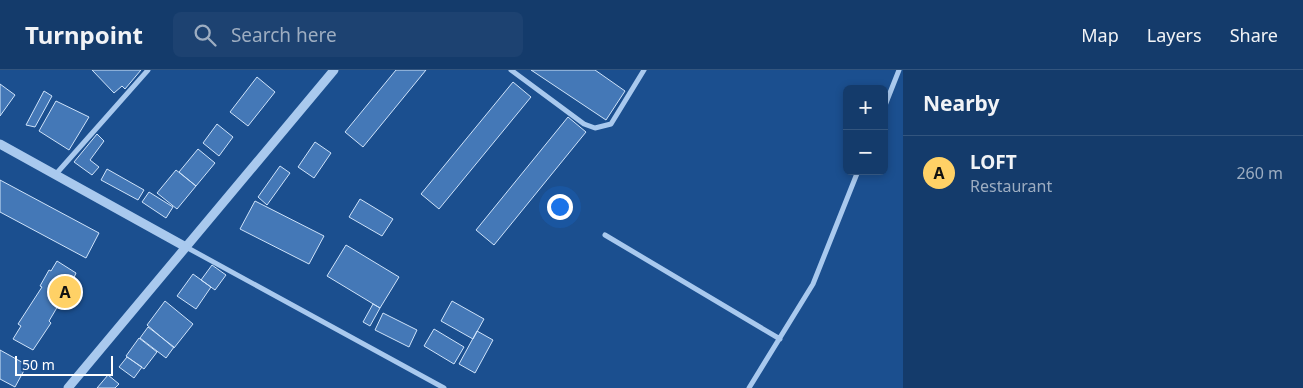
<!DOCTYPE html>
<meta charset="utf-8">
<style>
body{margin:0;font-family:"Noto Sans",sans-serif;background:#1d4271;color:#f1f3f6}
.controls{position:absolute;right:15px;top:15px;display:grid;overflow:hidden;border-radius:8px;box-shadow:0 2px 8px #0003}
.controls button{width:45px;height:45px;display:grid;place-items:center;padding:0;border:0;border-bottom:1px solid #33557e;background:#143b6b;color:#f1f3f6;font:25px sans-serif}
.scale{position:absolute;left:15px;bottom:12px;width:98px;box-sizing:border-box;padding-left:5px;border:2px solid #fff;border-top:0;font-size:14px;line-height:18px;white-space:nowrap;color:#fff;-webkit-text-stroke:4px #1b4f8f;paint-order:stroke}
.you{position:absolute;left:559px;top:136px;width:18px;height:18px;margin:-12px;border:4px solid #fff;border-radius:50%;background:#1a73e8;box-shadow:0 0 0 8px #1a73e833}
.badge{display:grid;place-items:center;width:32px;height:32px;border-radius:50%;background:#ffd166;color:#111;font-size:16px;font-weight:700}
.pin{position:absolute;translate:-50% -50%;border:2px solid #fff;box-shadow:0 1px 5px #0006}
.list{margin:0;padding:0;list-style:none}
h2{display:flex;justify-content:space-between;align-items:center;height:65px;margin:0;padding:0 20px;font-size:21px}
h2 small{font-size:16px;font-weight:400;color:#9dadc1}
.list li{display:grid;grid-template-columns:32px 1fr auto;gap:15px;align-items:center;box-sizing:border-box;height:75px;padding:0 20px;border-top:1px solid #33557e}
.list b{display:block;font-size:19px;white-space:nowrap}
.list p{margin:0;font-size:16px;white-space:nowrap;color:#9dadc1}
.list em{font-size:16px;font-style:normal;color:#9dadc1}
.icon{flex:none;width:28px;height:28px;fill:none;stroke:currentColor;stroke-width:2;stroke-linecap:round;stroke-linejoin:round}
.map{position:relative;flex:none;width:903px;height:318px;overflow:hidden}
header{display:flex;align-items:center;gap:30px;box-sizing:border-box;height:70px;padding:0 25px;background:#143b6b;border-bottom:1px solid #33557e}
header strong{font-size:24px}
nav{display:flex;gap:28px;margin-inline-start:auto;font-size:18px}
.search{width:350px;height:45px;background:#1d4271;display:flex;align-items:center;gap:12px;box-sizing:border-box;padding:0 18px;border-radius:8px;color:#9dadc1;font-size:19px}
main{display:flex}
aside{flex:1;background:#143b6b}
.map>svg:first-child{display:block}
</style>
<header>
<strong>Turnpoint</strong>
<div class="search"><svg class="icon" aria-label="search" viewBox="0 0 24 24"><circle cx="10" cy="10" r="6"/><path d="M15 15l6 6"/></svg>Search here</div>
<nav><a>Map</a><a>Layers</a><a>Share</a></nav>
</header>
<main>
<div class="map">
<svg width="903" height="318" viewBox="0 0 903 318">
<rect width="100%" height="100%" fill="#1b4f8f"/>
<path fill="#4478b7" stroke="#cfe3fa" d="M92,0H141L125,19L122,16L114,23Z
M396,0H426L363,77L345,62Z
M531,0H595L625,21L606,50Z
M257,7L275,22L248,56L230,42Z
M513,12L531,27L439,139L421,124Z
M0,14L15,25L0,46Z
M44,21L52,26L35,57L26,55Z
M56,31L89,47L69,80L39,61Z
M568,47L586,62L494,175L476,160Z
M217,54L233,67L219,86L203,73Z
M97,64L104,71L90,90L99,97L92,105L74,92Z
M315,72L331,83L314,108L298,97Z
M198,79L215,93L196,116L179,102Z
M280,96L290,103L267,135L258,127Z
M107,99L144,120L138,130L101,110Z
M176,100L196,116L177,139L157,123Z
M0,110L99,163L86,188L0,142Z
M149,122L173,137L166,148L142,132Z
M360,129L393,149L382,166L349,147Z
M255,131L324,166L309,194L240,159Z
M346,175L399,207L380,238L327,206Z
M57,191L76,203L64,230L62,229L49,251L51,253L33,280L13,269L21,256L18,254L42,217L40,216L49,200L51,201Z
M212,195L226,205L215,220L201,210Z
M193,204L211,217L196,239L177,226Z
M165,231L193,254L174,278L147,255Z
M452,231L484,249L473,269L441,251Z
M373,234L380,238L370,256L363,252Z
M383,243L417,260L409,277L375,260Z
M148,257L174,277L166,288L140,268Z
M434,259L464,277L454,294L424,276Z
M477,261L493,270L475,303L459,294Z
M139,268L157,282L144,299L126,286Z
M0,280L27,295L15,317L0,309Z
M127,287L142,297L134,308L119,297Z
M108,305L119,314L115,318H97Z"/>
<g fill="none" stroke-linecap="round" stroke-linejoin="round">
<path stroke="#a9c9ee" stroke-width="5" d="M511,0L584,54L595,58L611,54L644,0
M884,38L899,0
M56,104L148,0
M605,165L780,269
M186,177L444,318
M749,318L813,214L858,101"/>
<path stroke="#a9c9ee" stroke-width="9" d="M0,74L184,176
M68,318L334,0"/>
</g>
</svg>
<div class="controls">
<button>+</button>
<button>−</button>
</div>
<div class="scale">50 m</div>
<div class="you"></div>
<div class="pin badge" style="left:65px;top:222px">A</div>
</div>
<aside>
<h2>Nearby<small></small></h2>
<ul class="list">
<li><span class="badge">A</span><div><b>LOFT</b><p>Restaurant</p></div><em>260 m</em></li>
</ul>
</aside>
</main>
